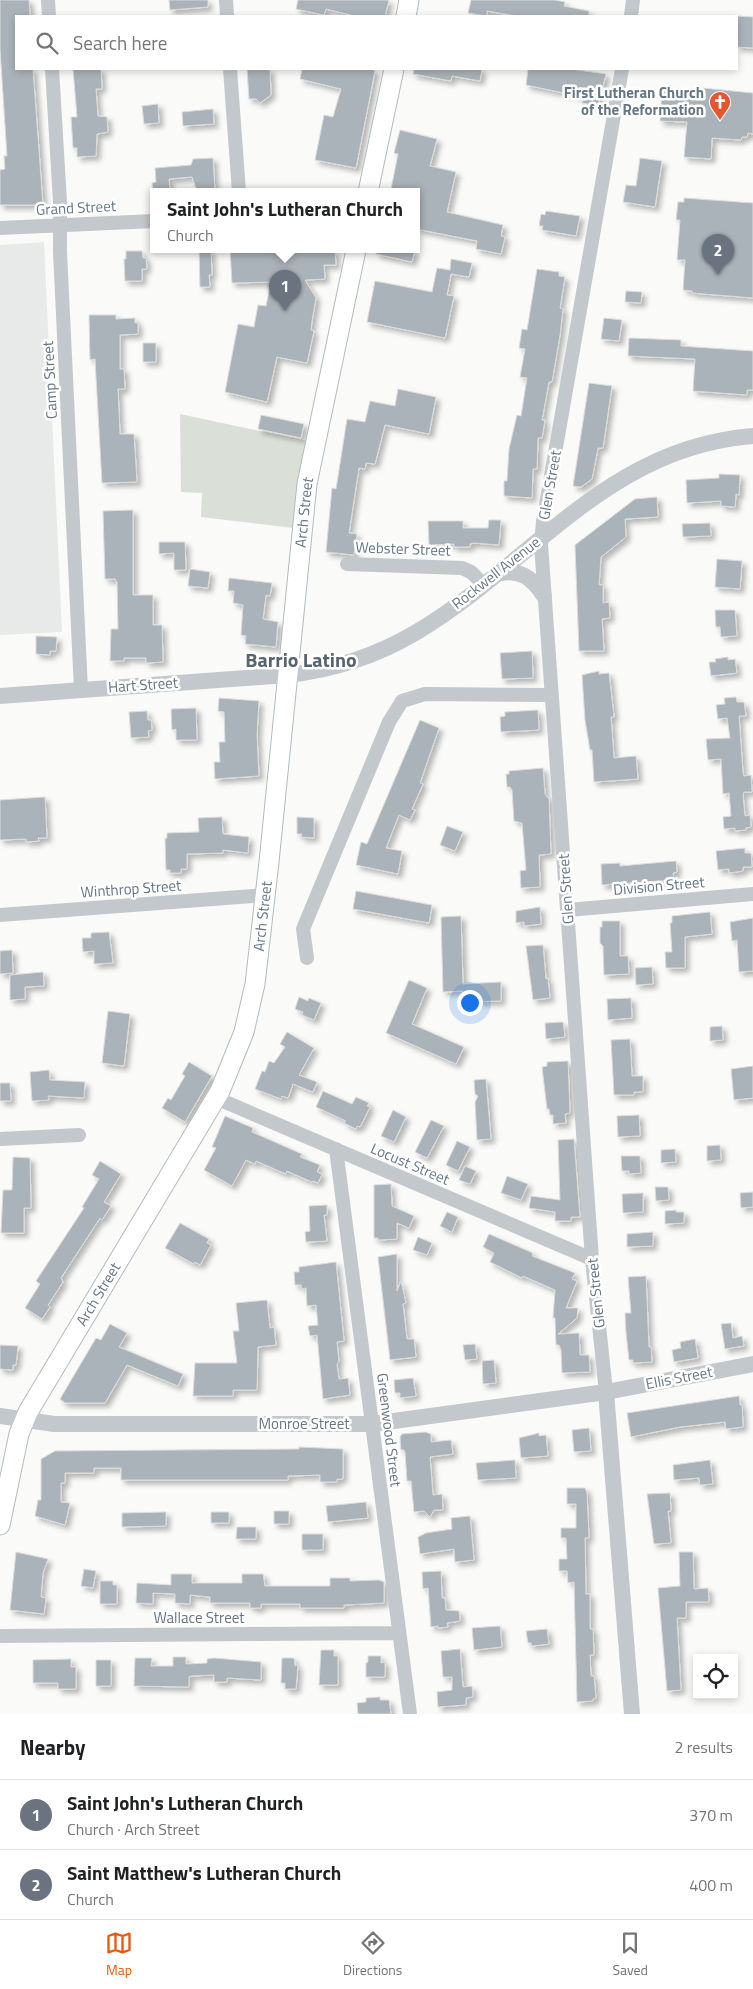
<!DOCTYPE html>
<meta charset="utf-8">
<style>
body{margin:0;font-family:"Titillium Web",sans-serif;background:#f2f2f2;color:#202124}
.controls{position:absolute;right:15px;bottom:15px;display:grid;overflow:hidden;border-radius:0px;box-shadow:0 2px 8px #0003}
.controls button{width:45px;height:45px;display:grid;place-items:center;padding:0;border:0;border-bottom:1px solid #e0e0e0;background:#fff;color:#202124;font:25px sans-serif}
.you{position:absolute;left:469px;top:1002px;width:18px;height:18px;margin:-12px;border:4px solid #fff;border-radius:50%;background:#1a73e8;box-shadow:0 0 0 8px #1a73e833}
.badge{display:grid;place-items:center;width:32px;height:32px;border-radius:50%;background:#ea580c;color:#fff;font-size:16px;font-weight:700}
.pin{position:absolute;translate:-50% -41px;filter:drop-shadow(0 1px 2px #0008)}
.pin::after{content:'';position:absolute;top:26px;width:18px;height:15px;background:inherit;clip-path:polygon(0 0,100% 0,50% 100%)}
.popup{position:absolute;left:150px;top:188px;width:270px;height:65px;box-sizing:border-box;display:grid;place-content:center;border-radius:0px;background:#fff;filter:drop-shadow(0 1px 4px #0005);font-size:16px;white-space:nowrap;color:#757577}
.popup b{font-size:19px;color:#202124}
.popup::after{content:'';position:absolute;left:50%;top:100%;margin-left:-10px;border:10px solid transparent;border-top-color:#fff}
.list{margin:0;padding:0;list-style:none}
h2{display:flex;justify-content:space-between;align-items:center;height:65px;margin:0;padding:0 20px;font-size:21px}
h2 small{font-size:16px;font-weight:400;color:#757577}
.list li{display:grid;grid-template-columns:32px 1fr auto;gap:15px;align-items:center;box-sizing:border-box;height:70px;padding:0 20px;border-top:1px solid #e0e0e0}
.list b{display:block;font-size:19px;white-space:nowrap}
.list p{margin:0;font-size:16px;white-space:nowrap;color:#757577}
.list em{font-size:16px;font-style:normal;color:#757577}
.icon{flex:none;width:28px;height:28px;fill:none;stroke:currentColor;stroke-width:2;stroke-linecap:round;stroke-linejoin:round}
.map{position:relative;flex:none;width:753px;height:1714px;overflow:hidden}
.search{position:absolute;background:#fff;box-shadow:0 2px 8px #0003;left:15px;right:15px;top:15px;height:55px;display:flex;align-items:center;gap:12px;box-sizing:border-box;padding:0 18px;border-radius:0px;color:#757577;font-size:19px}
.sheet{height:205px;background:#fff}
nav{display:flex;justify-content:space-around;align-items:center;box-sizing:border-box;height:70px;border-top:1px solid #e0e0e0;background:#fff;font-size:14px;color:#757577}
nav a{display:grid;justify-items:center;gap:2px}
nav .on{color:#ea580c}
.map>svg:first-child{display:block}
</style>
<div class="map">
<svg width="753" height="1714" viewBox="0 0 753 1714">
<defs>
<filter id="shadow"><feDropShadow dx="4" dy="4" stdDeviation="2.5" flood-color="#0004"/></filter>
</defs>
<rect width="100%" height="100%" fill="#fafaf8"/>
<path fill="#e8e9e9" d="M44,242L62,632L0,635V245Z"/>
<path fill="#dadfd7" d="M180,414L307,441L293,528L201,517L202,493L181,492Z"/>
<path fill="#aab3b9" stroke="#dcdcda" filter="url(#shadow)" d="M0,0H29L30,16H16V69H33L43,205H0V170L5,169L4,156H7L0,49Z
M169,0H208V7L170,10Z
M298,0H389L385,16H355L326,9L324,15L296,9Z
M471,0H554L565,2L564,6L589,11V16H517L487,11V16L468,13Z
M737,16L753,17V48L737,47Z
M73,69H101L102,89H96L98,116L107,117L108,132L97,134L96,156L77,157V148H73L71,117H77Z
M247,69H270L271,95L260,103L256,99H249Z
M302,69H372L375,71L356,168L315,160L324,115L333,117L341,89L300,79Z
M414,69H482L480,81L452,76L451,81L413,74Z
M528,69H571L606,74L598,106L582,103L583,97L526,85Z
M662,88L701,91L702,88L753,93V134L748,133L747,137H742L741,140L712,138L711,159L684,157L687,122L660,121Z
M158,104L159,123L144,124L142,106Z
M213,109L214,124L183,126L182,112Z
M400,130L437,139L430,166L456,172L447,212L503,225L501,236L505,237L501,254L476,249L477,241L416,229V192L391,189L398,154L394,153Z
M213,158L215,192H197L192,177L169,179L170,192H153L152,183L156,182L155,168L191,165L193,159Z
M640,158L662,161L655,207L623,202L626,185L636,186Z
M684,198L753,203V298L692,293V291L683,290L685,260H677L680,220H676L678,202H684Z
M546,211L580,216L576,236L542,230L543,226H539L541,214L545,215Z
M199,250H211L212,275H209L210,287H200Z
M230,250L335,251L336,265H324L325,279L305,280L316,298L312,321L311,330L314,331L307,363L277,357L267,402L225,392L238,324L254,327L258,305L266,306L271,282L232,283Z
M376,250H415L412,262L376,254Z
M126,251H142L143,258H146L147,269H142V281H125L124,259H126Z
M451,259L472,263L469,277L451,274L447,295L454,296L445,338L367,322L375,281L432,292L437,268L450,270Z
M537,269L559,272V276L565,277L560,308L563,309L560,335L552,382H549L542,420H545L542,438H538L537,469H533L532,498L504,496V481H507L509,449L517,415L521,416L527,378L520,377L525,349L519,348L522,329L527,330Z
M626,291L642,292L641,303L625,302Z
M89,315H116V319L135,318V323H138V334L120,335V369H124L125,389H118L120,434H134L137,482L102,483L95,359L90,360Z
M604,318L622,320L619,341L601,339Z
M629,338L681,340V346L753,351V390H747V395L693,391L695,359L628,356Z
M143,343H156V362H143Z
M589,383L612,386L603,448H598L592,479L581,487L573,486Z
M398,389L436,397L429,434L385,425L375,464L366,463L365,469L359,468L349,533L357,534L354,555L326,552L332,488L336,489L347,419L365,422L370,401L395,406Z
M261,415L304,424L301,438L258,429Z
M719,474L740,475L739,495L736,494L735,507L721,506V501L687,503L686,480L719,478Z
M657,497L658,517L625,519L626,537L601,557L599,585H603V603L609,602L610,618L602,619L604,651H579L575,545L635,499Z
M133,510V595H153V625H162L163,662L146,663V658H124V661H110L111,629H118L117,582L115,579H105L103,511Z
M489,520H501L499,545L474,543L470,544V547H454V544L429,545L428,521H463V528H488Z
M710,523L711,536L683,537L682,524Z
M159,542H185L186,570H174V553L159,554Z
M717,559L742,561L740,589L715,587Z
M190,569L210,572L208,588L188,586Z
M229,578L272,583L270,596L266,595L263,619L278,622L276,647L245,644L246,636L241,635L243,605L233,603L234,591H228Z
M715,610H735L737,636L721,637L720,627H716Z
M36,636L57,637L56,651H50V655L36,654Z
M532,651L533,678L502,679L500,653Z
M728,657V660L735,659L737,673L711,676L709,662H716L715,659Z
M599,671V674L609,673L614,717H611L614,758L636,756L638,779L594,782L592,750H590L585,720L582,675Z
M736,697L737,702H744L746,716H739L743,773L744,776L751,775L752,792H744L743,795L745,816L750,815L751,827L746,828V830L735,831V828L724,829L723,817L731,816L729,793L723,794L721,759L708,760L706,739L730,738L727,718L718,719L716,705L725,704L724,698Z
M219,698L259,701L257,735L259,776L215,779L214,762H220L219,742H225L224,712L218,711Z
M196,708L197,740H176V729L172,730L171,709Z
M538,710L539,730L501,732L500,717L505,716V712Z
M147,711L148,720H151L152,730L148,731L149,737L131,738L129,712Z
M420,720L439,728L420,783L423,784L412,809L415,810L410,820L399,815L386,848L402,851L398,874L356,865L361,842L367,844Z
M543,768L545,794L549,799L551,854L539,855L540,887L521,888L520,871L526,870L522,823L514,821L512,790L510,787H507L506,774H509V771Z
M45,797L47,838H38L39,841L26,842V839L0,840V800Z
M222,817L223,834L249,837L248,853L223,850V853L187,854V869H181V873H170V870H166L165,839L167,838V833L199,832L198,818Z
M297,817L314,818V838L301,837L302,834H297Z
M447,826L463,832L455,851L440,845Z
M745,848V853H751L752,867H743V871L729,873V869L718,870L716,851Z
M676,861L677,872L673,873L674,880L602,885L601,864L620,863V866Z
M356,891L432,905L429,923L353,909Z
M540,907L541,924L524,926V922L516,923V911Z
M710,912L712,934L685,937V968H666L665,952H672L670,923H672V916Z
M461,916L463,984L501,982V1001L463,1002V991L443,992L441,917Z
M753,918V971L739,972L737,940L732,941L730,922Z
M602,921H620V956H628L629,974L604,975L603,946L600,943V927H602Z
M109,932L113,963L94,964V951L83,952L82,938H91V933Z
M543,945L546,979L548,978L550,998L533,1000L526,946Z
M12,950L13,973L0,974V951Z
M652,967L653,984L636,985L635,968Z
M43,972L44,986L25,987V999L10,1000V975Z
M409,980L427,988L412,1024L464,1047L456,1064L386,1033Z
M299,997L308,1001L309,998L321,1003L314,1020L302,1015L303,1012L295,1009Z
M631,998L632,1018L608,1020L607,999Z
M108,1011L130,1014L124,1066L102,1063Z
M563,1022L565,1037L546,1039L545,1023Z
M722,1026L723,1040L710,1041V1027Z
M287,1032L314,1048L299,1075L317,1082L313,1092L293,1084L288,1098L282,1096L281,1099L255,1089L262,1071L265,1072L269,1061L274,1063L285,1047L280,1044Z
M630,1039L632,1076H643V1092H634V1095H614L611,1040Z
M568,1061L570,1113L565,1114L566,1123L553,1124V1115H550L549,1109H547L542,1067L547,1066V1062Z
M189,1062L212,1076L185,1122L162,1108L168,1098L171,1100L185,1076L182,1074Z
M753,1066V1098L734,1100L731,1069Z
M49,1070L50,1080L85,1082L84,1098L48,1096L49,1100L32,1101L30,1072Z
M486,1079L491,1139L477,1140L475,1102L478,1096L475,1094L474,1080Z
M0,1083H10L11,1101H0Z
M323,1091L352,1104L356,1097L369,1103L367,1106L370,1107L360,1127L357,1126L356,1129L344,1123L346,1121L316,1107Z
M393,1110L406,1117L394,1142L381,1136Z
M639,1115L640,1136L618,1137L617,1116Z
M225,1116L253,1128L252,1132L302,1154L300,1157L320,1165L317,1172L322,1174L318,1183L313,1181L312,1182L287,1171L286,1174L256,1161L255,1164L246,1160L232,1186L204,1170L216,1148L212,1147Z
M431,1120L444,1126L427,1158L415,1152Z
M574,1139L580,1217H571V1221H555V1212L529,1208L531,1196L560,1200L558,1140Z
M457,1141L470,1147L458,1171L446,1165Z
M720,1145L721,1160L707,1161V1146Z
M675,1149L676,1162L661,1163V1150Z
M621,1156H640L641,1173L629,1174V1171H622Z
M13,1157L30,1158L31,1208H24V1233H1L3,1190H12Z
M100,1161L121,1174L104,1202L111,1206L102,1220L100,1218L61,1278L63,1282L48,1305L50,1307L42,1319L25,1308L40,1284L36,1281L84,1208L82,1207L99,1179L92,1175Z
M465,1166L476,1171L470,1184L459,1180Z
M507,1176L528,1184L521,1200L501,1193Z
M391,1184L392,1206L414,1216L409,1228L397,1223V1239L378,1240V1238H374V1185Z
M655,1187H668L669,1200L656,1201Z
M753,1192V1207L741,1208L740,1193Z
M643,1193V1212L623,1213L622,1194Z
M327,1205V1215H324L327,1241L306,1242L305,1232L310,1231L309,1206Z
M676,1210V1212H684V1223L665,1224V1211Z
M447,1212L458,1217L452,1232L440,1226Z
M180,1223L209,1239L207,1243L211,1245L200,1265L195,1262L194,1264L165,1248Z
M653,1232V1246L627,1247V1234Z
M489,1234L533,1253L532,1256L575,1273L572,1279L577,1281L566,1308H578L577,1318L558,1334L579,1333L580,1355H589L590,1372L562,1373L561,1350L559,1345H556L555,1318H553L555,1290L523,1276L522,1278L490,1262L494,1253L483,1247Z
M418,1237L432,1243L427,1255L413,1250Z
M397,1254V1291L401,1281L406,1303L403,1304L407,1339H414L416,1357L390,1360L378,1257Z
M336,1262L344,1341L337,1342L339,1362L337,1364L339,1379L348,1378L350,1395L323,1399L317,1335L310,1336L308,1326L318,1325L316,1305L307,1306L306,1288L302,1289L301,1285H295L294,1272H299V1267Z
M646,1276L649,1347H651L652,1362L633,1363V1360H629L626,1333L625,1313H631L628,1277Z
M267,1300L270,1328L274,1327L276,1345L258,1347L257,1390H233V1396H193L195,1363H237L233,1331H239L236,1303Z
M731,1323L733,1338L742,1336L744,1346L725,1349L721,1324Z
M110,1324L127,1333L119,1347L183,1374L178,1386L127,1365L105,1403H65L60,1399L96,1338L101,1340Z
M695,1339L698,1358L674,1362L672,1350L681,1348L680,1342Z
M475,1344L477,1359L465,1360L463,1345Z
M0,1345L18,1346L16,1365H13V1370L0,1369Z
M494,1360L496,1383L483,1384L482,1361Z
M413,1378L416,1396L400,1398V1393H395L394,1380Z
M739,1396L740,1405H742L743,1427L726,1429L725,1422L680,1427L631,1437L627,1413Z
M589,1428L591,1451L574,1452L572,1430Z
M425,1432L431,1434V1442L451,1440L453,1454L430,1457L433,1495L442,1494L443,1510H434L430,1517L424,1511L414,1512L411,1481H407L405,1452L404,1450H401L400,1437L402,1434Z
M539,1433V1436L546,1435L548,1456L521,1458L519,1438Z
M299,1447L343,1449V1479H337V1482H320V1475L288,1476V1480H121V1468H94V1473H65V1483H61V1502L70,1503L65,1525L35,1516L38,1500H41V1459L55,1451L299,1449Z
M515,1460L516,1478L478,1480L476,1463Z
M710,1460L713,1484L700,1485L699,1478L674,1480L673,1465Z
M567,1488H585L587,1493L589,1538H585L586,1594H590V1629H593L594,1655H590L591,1676H594L596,1698L593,1699V1701L577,1702L574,1582L568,1583L567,1571H559V1559H567L566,1538H561V1528H576V1504H567Z
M670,1493L671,1511H668L671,1543L654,1544L647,1494Z
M366,1502L368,1518L328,1522L326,1506Z
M274,1511H289V1524H274Z
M166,1512V1526L122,1527V1513Z
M211,1512H229V1523H211Z
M470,1516L474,1560L455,1562L454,1549L420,1554L418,1537L426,1533L452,1529L451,1518Z
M237,1527H256V1539H236Z
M302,1534H323V1550H302Z
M16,1552L48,1559L43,1573L41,1597L46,1598L44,1614L10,1610Z
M679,1552H693L694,1589L708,1588L709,1602H686V1618H677L681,1690L667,1691L658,1588L680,1586Z
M84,1569L96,1571L93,1588L81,1586Z
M441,1571L442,1598H445L446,1610L459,1611L460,1621L447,1623L448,1627L438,1628V1626L431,1627L428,1588L423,1589L422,1572Z
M171,1574H192V1583H242V1574H263L265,1586H330V1578H350V1581L379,1580L384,1582V1603L344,1605V1608H300V1604H261V1608H250V1603H210V1597L190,1595V1604L175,1603V1594L153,1593V1604L136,1603L137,1583L171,1585Z
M100,1581H113V1585H117V1604H100Z
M500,1626L502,1647L474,1650L472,1628Z
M547,1629L549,1644L532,1646L531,1643H528L526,1631Z
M460,1649L463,1687L472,1686L473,1697L466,1698V1705L438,1707L437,1692L452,1690V1677H443L441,1651Z
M321,1650H334V1656H338V1685H319Z
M368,1656H381V1663L385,1662V1677H366V1663L368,1662Z
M173,1657H186V1664L207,1663V1659L214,1658L261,1662V1680L227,1678V1682H214V1675L191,1676L189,1677V1687L134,1686L135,1658H152L151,1666H173Z
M282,1658H294L295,1666L298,1665L296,1689H285V1683H281Z
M71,1659V1667H76V1689H58V1683H33V1660Z
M96,1660H111V1686H96Z
M380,1697V1700H389L391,1714H358L357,1703L366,1702V1698Z"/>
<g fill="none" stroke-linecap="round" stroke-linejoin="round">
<g stroke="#b3babf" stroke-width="21">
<g id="secondary">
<path d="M406,16L409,0"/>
<path d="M368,192L394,69"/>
<path id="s1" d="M0,1525L19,1434L28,1412L220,1091L244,1032L255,984L269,862L307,484L356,250"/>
</g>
</g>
<path stroke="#c3c8cc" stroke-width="14" d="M48,0L49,16
M226,0L227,16
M631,16L633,0
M52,69L60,202V252L81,690
M230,69L239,192
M0,228L154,221
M347,564L462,568L471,572L483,584
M568,910L753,894
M0,915L265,895
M307,958L303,929L389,722L402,701L425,694L552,695
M216,1098L592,1259
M0,1139L79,1135
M336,1149L410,1714
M606,1392L592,1259L541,544L543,522L622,69
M0,1636L399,1633"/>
<path stroke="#c3c8cc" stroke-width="16" d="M496,574C519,568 532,577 544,596
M0,696L287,675C332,670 376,656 415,633C532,564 607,447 753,436
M606,1392L632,1714
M0,1416L54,1424H372L606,1392L753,1364"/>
<use href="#secondary" stroke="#fff" stroke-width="19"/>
</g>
<defs>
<g id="church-pin" transform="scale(1.125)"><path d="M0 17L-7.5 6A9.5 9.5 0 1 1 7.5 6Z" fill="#e4572e" stroke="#fff"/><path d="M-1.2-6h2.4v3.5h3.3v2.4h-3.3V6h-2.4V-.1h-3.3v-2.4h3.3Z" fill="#fff"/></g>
</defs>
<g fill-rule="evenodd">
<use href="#church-pin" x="720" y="102"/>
</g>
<g text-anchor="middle" stroke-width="5" stroke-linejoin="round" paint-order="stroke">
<g font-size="15" font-weight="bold" fill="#657683" stroke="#fff" text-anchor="end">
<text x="704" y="98">First Lutheran Church<tspan x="704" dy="17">of the Reformation</tspan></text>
</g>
<g font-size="15" fill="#657683" stroke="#fff">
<text transform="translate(76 208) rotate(-3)" y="5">Grand Street</text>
<text transform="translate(50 380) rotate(-93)" y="5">Camp Street</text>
<text transform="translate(550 485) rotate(-80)" y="5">Glen Street</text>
<text dy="5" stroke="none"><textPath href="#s1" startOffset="1078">Arch Street</textPath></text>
<text transform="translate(403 549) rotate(2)" y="5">Webster Street</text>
<text transform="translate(496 573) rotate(-38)" y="5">Rockwell Avenue</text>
<text transform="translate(143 685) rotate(-4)" y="5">Hart Street</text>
<text transform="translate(659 886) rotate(-5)" y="5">Division Street</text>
<text transform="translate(131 889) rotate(-4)" y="5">Winthrop Street</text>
<text transform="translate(566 889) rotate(-94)" y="5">Glen Street</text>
<text dy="5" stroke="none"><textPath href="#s1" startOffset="672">Arch Street</textPath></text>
<text transform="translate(410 1164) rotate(23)" y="5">Locust Street</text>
<text transform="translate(596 1293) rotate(-96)" y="5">Glen Street</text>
<text dy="5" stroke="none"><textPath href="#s1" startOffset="254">Arch Street</textPath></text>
<text transform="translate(679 1378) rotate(-11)" y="5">Ellis Street</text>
<text x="304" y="1429">Monroe Street</text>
<text transform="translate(389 1430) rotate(83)" y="5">Greenwood Street</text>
<text x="199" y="1623">Wallace Street</text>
</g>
<g font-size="20" font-weight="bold" fill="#57646e" stroke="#fff">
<text x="301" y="667">Barrio Latino</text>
</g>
</g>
</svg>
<div class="controls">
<button><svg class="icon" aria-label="locate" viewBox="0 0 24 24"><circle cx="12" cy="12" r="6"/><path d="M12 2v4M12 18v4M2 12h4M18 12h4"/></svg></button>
</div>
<div class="you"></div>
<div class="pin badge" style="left:285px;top:311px;background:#6b7280">1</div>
<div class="popup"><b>Saint John's Lutheran Church</b>Church</div>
<div class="pin badge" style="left:718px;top:275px;background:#6b7280">2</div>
<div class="search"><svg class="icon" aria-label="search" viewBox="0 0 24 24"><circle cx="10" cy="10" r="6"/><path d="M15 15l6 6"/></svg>Search here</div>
</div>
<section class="sheet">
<h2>Nearby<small>2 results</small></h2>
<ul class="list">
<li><span class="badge" style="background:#6b7280">1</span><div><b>Saint John's Lutheran Church</b><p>Church · Arch Street</p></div><em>370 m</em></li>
<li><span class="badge" style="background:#6b7280">2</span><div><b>Saint Matthew's Lutheran Church</b><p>Church</p></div><em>400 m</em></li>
</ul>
</section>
<nav>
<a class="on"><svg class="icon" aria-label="map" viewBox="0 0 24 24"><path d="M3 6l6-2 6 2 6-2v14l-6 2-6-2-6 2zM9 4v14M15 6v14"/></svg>Map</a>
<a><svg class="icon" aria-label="directions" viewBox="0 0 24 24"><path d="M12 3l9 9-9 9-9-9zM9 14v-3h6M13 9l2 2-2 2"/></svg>Directions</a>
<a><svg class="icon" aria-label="saved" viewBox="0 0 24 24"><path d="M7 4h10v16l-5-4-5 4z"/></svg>Saved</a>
</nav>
